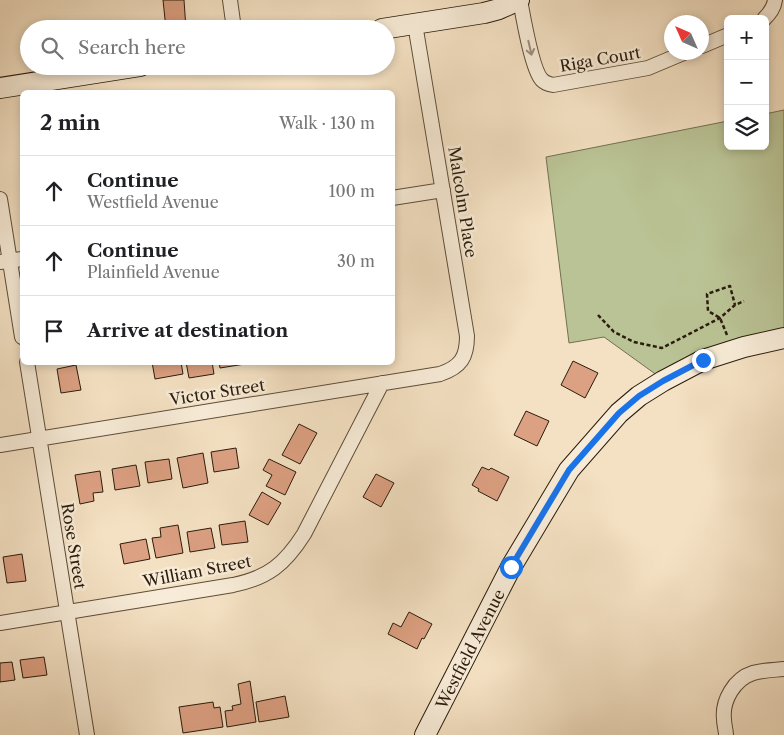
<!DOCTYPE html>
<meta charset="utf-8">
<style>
body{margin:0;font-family:"Libre Caslon Text",serif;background:#f2f2f2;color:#202124}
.controls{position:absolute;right:15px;top:15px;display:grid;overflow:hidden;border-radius:8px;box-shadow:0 2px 8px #0003}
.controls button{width:45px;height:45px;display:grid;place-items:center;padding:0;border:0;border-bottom:1px solid #e0e0e0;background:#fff;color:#202124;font:25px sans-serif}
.compass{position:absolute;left:664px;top:15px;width:45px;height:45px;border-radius:50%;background:#fff;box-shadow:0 2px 8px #0003;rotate:315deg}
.stop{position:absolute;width:15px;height:15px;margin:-11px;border:4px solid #1a73e8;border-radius:50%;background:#fff}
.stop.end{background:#1a73e8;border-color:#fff;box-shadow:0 1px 5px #0008}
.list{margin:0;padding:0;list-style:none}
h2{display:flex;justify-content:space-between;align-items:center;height:65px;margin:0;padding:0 20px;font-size:21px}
h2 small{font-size:16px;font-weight:400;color:#757577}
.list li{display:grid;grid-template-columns:32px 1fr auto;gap:15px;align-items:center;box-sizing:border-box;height:70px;padding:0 20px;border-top:1px solid #e0e0e0}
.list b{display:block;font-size:19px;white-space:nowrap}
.list p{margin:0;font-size:16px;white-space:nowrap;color:#757577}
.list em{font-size:16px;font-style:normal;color:#757577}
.icon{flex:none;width:28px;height:28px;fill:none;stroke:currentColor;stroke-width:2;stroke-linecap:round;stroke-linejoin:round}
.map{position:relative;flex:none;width:784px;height:735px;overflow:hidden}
.search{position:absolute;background:#fff;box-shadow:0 2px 8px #0003;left:20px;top:20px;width:375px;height:55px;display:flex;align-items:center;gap:12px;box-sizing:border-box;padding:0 18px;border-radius:28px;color:#757577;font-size:19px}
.panel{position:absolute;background:#fff;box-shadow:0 2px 8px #0003;left:20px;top:90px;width:375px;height:275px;border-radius:8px}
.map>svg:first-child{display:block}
</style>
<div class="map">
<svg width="784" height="735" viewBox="0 0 784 735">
<rect width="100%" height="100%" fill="#f4e1c3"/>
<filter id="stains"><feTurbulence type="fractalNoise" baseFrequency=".004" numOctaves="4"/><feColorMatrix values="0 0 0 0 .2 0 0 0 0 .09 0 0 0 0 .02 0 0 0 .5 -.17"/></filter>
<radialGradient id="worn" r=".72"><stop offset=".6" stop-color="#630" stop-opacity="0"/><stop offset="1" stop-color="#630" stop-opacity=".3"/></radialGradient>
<path fill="#bac395" stroke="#727050" d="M784,110V338L663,381L654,373L604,337L569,343L546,157L728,121V146H765V114Z"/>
<path fill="#dca082" stroke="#2b1c0c" d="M163,0H184L186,29H166Z
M573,361L598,373L585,398L561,385Z
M152,362H181L183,374L155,379Z
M186,362H212L214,374L189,378Z
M219,362H245V364L220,368Z
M76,365L81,390L61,393L57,369Z
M526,411L549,421L537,446L514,435Z
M299,424L317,433L300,464L282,455Z
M236,448L239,468L214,472L211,452Z
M203,453L208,483L183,488L177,458Z
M169,459L172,479L148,483L145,462Z
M269,459L296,472L285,495L266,486L272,475L263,470Z
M136,465L140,486L115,490L112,469Z
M482,467L489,470L491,468L509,477L497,501L478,491L479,489L472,485Z
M100,471L103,492L93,493L94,501L80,504L75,475Z
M376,474L394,483L381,507L363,497Z
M262,492L281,503L268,525L249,515Z
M245,521L248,542L222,545L219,525Z
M178,525L183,553L156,558L152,538L161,537L160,528Z
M211,528L215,548L190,552L187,532Z
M146,539L150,559L124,564L120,544Z
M22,554L26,581L7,583L3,557Z
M409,612L432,624L424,639L422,638L417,649L388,634L393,623L401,627Z
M44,657L47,675L23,678L20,660Z
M12,662L15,680L0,682V663Z
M250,681L256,722L227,727L225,711L233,710L232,706L241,704L238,684Z
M285,696L289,717L259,722L256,702Z
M213,702L214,708L220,707L223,727L183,733L179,707Z"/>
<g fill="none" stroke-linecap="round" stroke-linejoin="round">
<g stroke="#5d4d3a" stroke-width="16">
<path id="street" d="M230,0L234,29
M520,0C523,16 532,70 542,80C545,83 548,84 553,85L648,68L686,52
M764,19C770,13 774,8 775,0
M702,46L728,35
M392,198L443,190
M0,199L22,337
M0,262L22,259
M27,362L87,735
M0,445L440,374C461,367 467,357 467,336L415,24
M0,623L233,585C268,578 285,564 304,534L382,383
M726,735C726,730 724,725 724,719C722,701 734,679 753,673C763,670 774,670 784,669"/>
</g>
<g stroke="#2b1c0c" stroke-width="22">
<path id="secondary" d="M382,29L484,13L499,9L519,0
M0,88L140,66
M425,735L511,567L569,470L619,413L639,396L663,381L703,360L744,347L784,338"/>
</g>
<path stroke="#2b1c0c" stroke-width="2.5" stroke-dasharray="4 2.5" stroke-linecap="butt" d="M598,315L614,332L634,342L662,348L720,318L735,305L744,301
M727,335L720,318L708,311L707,294L730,286L735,305"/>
<use href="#street" stroke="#f8ecd8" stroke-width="14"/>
<use href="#secondary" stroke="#f8ecd8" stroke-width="20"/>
</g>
<defs><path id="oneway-shaft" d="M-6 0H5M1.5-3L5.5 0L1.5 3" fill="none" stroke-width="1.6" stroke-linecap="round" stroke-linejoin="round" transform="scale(1.25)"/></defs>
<use stroke="#9c8e7c" href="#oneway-shaft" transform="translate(530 48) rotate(77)"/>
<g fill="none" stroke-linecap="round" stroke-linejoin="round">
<path stroke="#1a73e8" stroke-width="6" d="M511,567L569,470L619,413L639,396L663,381L703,360"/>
</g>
<g text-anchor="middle" stroke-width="5" stroke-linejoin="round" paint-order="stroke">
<g font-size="16" fill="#2b1c0c" stroke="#f8ecd8">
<text transform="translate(600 59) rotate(-10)" y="6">Riga Court</text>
<text transform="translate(463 202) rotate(81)" y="6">Malcolm Place</text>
<text transform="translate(217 392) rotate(-9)" y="6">Victor Street</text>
<text transform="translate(74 546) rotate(81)" y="6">Rose Street</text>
<text transform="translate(197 571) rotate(-11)" y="6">William Street</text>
<text transform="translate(470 649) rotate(-63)" y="6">Westfield Avenue</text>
</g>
</g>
<rect width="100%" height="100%" filter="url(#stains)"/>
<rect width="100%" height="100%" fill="url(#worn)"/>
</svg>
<div class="controls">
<button>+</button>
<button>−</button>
<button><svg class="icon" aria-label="layers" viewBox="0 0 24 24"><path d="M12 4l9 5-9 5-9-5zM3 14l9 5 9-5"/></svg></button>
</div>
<svg class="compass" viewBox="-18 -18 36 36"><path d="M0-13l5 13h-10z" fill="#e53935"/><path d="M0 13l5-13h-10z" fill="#757577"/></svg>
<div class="stop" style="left:511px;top:567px"></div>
<div class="stop end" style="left:703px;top:360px"></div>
<div class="search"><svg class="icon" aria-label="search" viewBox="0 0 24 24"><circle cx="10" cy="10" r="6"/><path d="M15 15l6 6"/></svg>Search here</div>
<section class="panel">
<h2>2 min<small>Walk · 130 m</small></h2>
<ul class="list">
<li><svg class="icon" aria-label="ahead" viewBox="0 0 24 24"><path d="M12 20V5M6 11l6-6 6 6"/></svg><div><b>Continue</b><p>Westfield Avenue</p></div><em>100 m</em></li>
<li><svg class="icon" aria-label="ahead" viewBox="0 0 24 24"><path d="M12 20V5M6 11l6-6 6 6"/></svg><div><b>Continue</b><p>Plainfield Avenue</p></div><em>30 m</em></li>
<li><svg class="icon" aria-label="arrive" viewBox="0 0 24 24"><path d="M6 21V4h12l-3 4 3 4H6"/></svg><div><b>Arrive at destination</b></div></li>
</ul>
</section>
</div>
